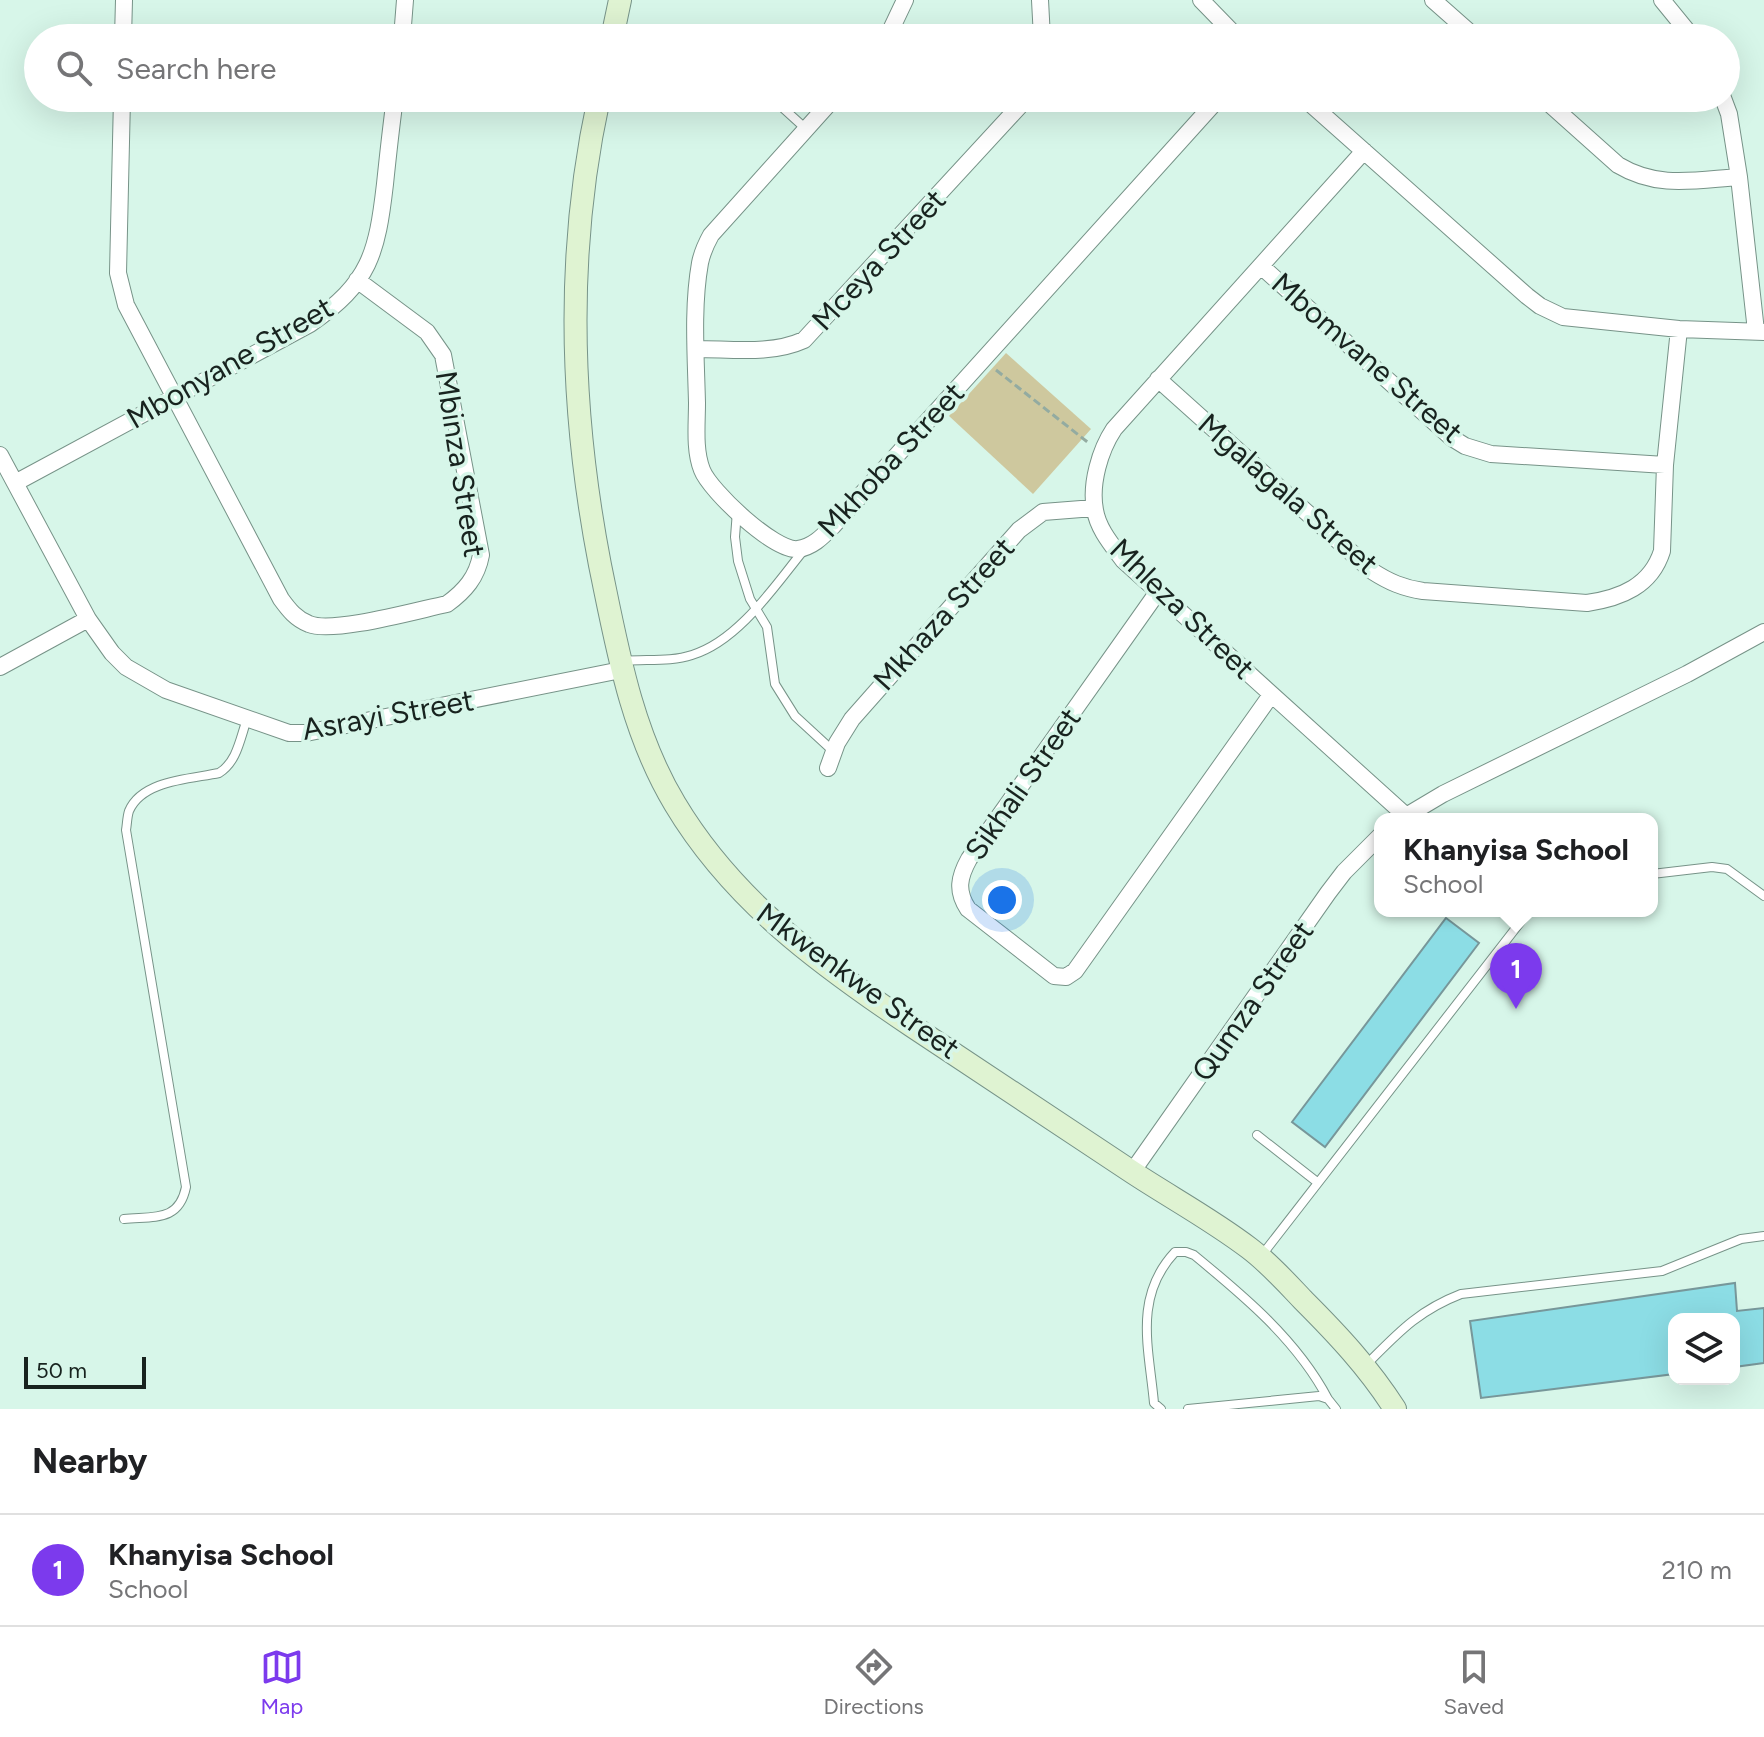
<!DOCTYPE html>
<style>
body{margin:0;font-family:Figtree,sans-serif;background:#f6f6f6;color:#202124}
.controls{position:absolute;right:24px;bottom:24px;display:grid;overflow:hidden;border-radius:16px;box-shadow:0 8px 32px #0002}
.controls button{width:72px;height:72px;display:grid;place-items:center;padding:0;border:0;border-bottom:2px solid #e0e0e0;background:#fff;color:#202124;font:40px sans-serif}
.scale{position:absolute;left:24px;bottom:20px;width:122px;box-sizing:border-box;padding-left:8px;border:4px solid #18231f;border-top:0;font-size:22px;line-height:28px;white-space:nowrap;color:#18231f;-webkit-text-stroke:6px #d7f6e9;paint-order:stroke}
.you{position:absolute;left:1002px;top:900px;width:28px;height:28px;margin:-20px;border:6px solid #fff;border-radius:50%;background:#1a73e8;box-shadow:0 0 0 12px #1a73e833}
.badge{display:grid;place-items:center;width:52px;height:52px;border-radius:50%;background:#7c3aed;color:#fff;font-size:26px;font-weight:700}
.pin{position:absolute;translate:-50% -66px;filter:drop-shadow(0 2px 4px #0008)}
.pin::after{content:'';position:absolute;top:42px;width:28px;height:24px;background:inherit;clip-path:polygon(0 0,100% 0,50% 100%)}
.popup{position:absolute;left:1374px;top:813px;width:284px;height:104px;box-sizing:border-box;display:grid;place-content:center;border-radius:16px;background:#fff;filter:drop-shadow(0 2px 6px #0005);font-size:26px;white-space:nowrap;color:#757577}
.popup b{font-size:30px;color:#202124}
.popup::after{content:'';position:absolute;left:50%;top:100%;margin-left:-16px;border:16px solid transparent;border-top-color:#fff}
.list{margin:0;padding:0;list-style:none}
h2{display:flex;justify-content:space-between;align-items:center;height:104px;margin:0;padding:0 32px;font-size:34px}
h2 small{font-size:26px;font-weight:400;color:#757577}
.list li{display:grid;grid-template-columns:52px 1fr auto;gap:24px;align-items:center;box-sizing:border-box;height:112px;padding:0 32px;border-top:2px solid #e0e0e0}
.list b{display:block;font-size:30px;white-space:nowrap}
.list p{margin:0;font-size:26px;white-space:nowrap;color:#757577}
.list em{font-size:26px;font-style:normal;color:#757577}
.icon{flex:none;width:44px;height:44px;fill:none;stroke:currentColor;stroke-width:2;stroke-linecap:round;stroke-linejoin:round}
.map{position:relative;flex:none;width:1764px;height:1409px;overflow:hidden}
.search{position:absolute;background:#fff;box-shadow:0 8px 32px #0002;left:24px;right:24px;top:24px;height:88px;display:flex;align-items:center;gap:20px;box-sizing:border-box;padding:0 28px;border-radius:44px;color:#757577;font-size:30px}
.sheet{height:216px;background:#fff}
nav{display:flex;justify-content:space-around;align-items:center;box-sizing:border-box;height:112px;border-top:2px solid #e0e0e0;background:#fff;font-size:22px;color:#757577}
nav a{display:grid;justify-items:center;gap:4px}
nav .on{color:#7c3aed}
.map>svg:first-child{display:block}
</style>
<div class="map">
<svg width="1764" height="1409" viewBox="0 0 1764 1409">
<rect width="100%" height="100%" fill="#d7f6e9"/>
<path fill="#cec89e" d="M1006,353L1091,429L1033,494L949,416Z"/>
<path fill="#8cdde5" stroke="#77979a" stroke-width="2" d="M1446,918L1479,943L1325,1147L1292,1122Z
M1735,1283L1737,1311L1764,1308V1363L1734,1367V1319H1674V1374L1481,1398L1470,1321Z"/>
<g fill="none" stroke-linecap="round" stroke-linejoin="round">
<g stroke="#779388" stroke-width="10">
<path id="lane" d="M772,98L806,129
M737,511L735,537L738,561L750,599L767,627L775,684L795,716L833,751
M624,661C646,659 671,662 692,655C738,641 774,587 803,551
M1652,874L1712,867L1727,869L1764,896
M1257,1135L1317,1182
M124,1219C154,1216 179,1222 186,1187L126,830C127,825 127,817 129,811C142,780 191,779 219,773C237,762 240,739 247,719
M1262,1255L1529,911
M1365,1366C1397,1334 1417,1311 1461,1294L1662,1271L1741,1239L1764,1236
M1161,1409L1154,1403C1149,1348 1133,1297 1175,1252H1186L1194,1255C1244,1296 1297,1340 1328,1399
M1188,1409L1319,1396L1328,1399L1336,1409"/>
</g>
<g stroke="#779388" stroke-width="18">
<path id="street" d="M1040,0L1042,38
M1201,0L1238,38
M1433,0L1476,38
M1662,0L1693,38
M123,38L124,0
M402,38L405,0
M887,38L905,0
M122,98L118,273L126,305L281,599C289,610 296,619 309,624C333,634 418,610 447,604C465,591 477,577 481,555L443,355L427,332L357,280
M834,98L711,235C706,244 702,253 700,263C692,308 696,358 697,403C697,424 694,450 702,470C710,491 775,552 798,549C813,547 823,536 833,526L1219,98
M1304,98L1527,296L1540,306L1563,317L1679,329L1764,332
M1543,98L1618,165C1658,189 1695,180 1739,177
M1723,98L1729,114L1739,177L1756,331
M1364,151L1114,429C1100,450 1090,484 1095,510C1098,529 1112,545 1123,560L1405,815
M1261,266L1452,438L1465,446L1491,454L1665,465
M696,349C732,349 771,355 804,340L1027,98
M1158,379L1372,571C1389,582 1403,588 1423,591L1587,603C1621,598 1651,586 1662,551L1665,465L1679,329
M0,455L88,619L112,653L126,667L166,690L289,733H306L621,670
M15,483L310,324C370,283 377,253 385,184C388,155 391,127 395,98
M1157,593L969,859C959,877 956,891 968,909L1054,976L1066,977L1075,971L1271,695
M0,667L88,619
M828,768L837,743L852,719L1019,530L1043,512L1094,508
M1401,819L1443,794L1687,674L1764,632
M1132,1172L1328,893L1344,872L1380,836"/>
</g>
<g stroke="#779388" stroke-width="24">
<path id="secondary" d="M612,38L620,0
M599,98C565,253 570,410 600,565C617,647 631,731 675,804C733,901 820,964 912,1026C984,1073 1056,1122 1129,1170C1168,1196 1211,1219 1249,1248C1269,1263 1286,1282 1303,1300C1337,1334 1369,1368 1395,1409"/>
</g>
<path stroke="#93aba1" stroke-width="3" stroke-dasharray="8 4" stroke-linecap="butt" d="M996,370L1090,444"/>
<use href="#lane" stroke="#fff" stroke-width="8"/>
<use href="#street" stroke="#fff" stroke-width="16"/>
<use href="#secondary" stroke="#dff3d2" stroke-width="22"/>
</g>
<g text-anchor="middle" stroke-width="7" stroke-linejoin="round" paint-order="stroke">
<g font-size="30" fill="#18231f" stroke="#d7f6e9">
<text transform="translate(879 260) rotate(-47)" y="10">Mceya Street</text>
<text transform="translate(1367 358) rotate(41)" y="10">Mbomvane Street</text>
<text transform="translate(230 363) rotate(-30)" y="10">Mbonyane Street</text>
<text transform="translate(891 460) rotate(-47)" y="10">Mkhoba Street</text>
<text transform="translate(460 464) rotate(81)" y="10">Mbinza Street</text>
<text transform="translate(1288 494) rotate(41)" y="10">Mgalagala Street</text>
<text transform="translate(1182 609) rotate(44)" y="10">Mhleza Street</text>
<text transform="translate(944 614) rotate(-48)" y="10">Mkhaza Street</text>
<text transform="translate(388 715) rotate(-10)" y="10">Asrayi Street</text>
<text transform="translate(1023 784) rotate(-55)" y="10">Sikhali Street</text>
<text transform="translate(858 981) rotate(36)" y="10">Mkwenkwe Street</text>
<text transform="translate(1253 1001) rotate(-55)" y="10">Qumza Street</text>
</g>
</g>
</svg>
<div class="controls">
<button><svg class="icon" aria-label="layers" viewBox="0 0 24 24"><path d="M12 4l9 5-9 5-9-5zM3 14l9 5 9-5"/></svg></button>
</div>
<div class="scale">50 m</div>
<div class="you"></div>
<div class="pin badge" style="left:1516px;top:1009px">1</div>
<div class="popup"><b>Khanyisa School</b>School</div>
<div class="search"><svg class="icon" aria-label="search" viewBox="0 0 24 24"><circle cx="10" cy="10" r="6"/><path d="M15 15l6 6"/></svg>Search here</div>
</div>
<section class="sheet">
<h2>Nearby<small></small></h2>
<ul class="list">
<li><span class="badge">1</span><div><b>Khanyisa School</b><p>School</p></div><em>210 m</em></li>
</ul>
</section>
<nav>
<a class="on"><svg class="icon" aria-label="map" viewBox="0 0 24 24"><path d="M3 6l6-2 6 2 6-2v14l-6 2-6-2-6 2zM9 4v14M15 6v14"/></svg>Map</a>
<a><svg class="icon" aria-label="directions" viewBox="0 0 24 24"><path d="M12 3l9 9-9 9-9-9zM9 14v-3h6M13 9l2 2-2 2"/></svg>Directions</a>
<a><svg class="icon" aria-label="saved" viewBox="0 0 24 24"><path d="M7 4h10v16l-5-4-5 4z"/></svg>Saved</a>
</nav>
